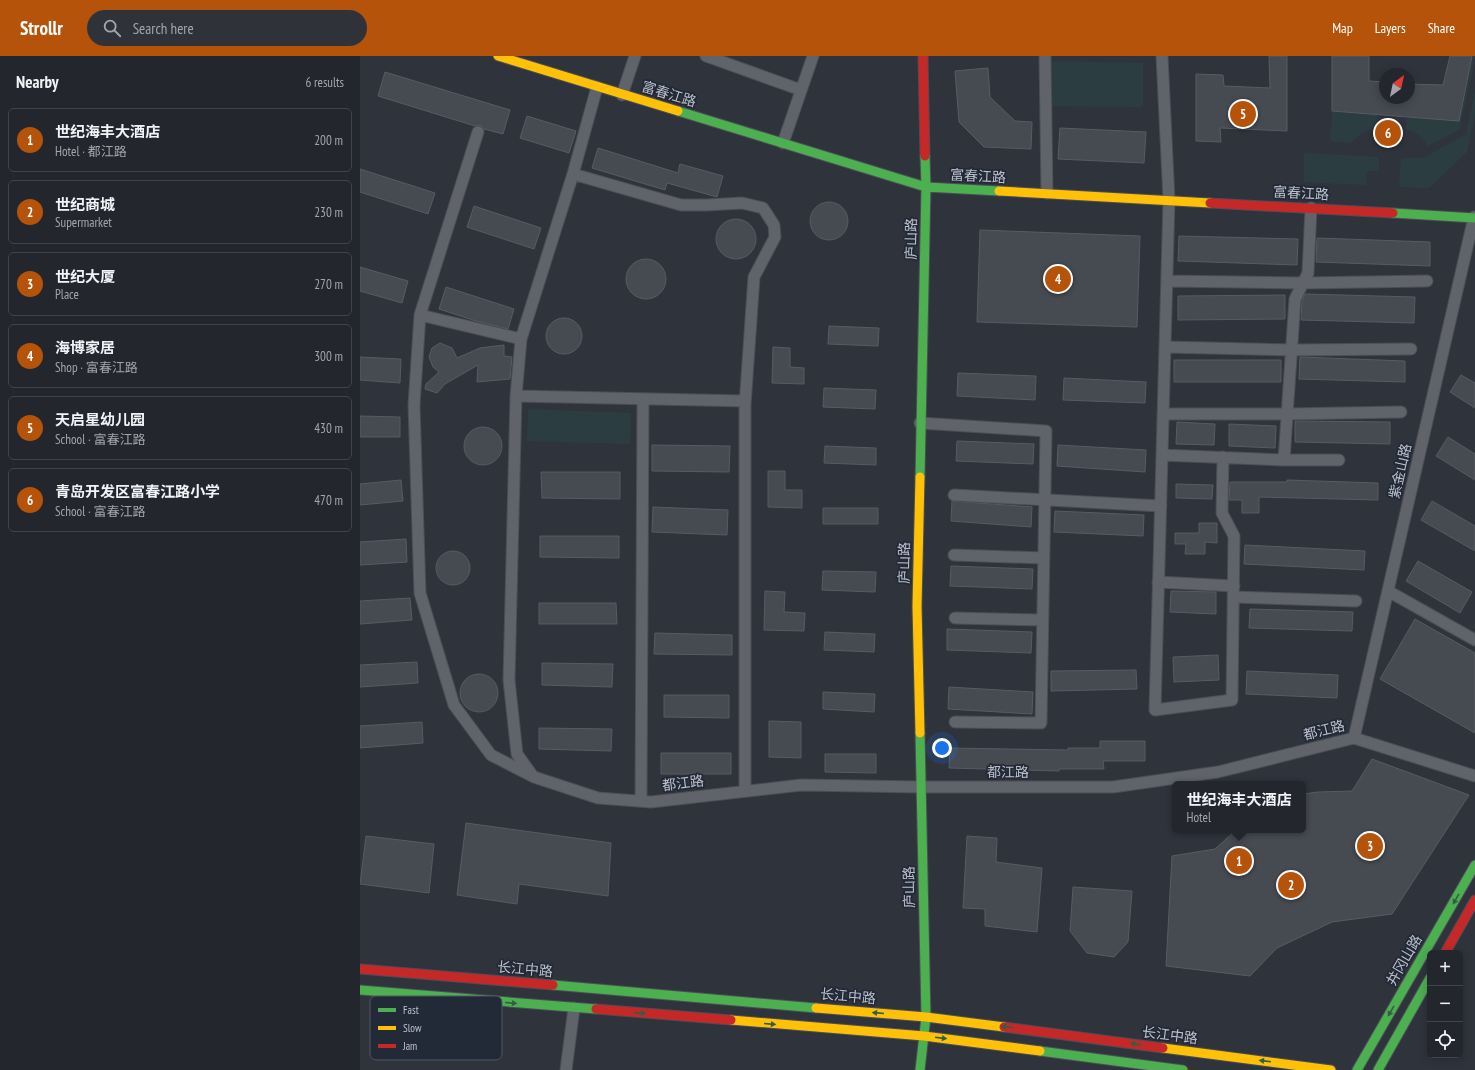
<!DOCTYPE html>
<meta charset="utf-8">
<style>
body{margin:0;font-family:"PT Sans Narrow","Noto Sans SC",sans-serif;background:#2f3239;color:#f1f3f6}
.controls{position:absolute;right:12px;bottom:12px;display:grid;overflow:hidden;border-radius:6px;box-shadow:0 2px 10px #0003}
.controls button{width:36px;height:36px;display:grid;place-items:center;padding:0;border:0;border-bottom:1px solid #404349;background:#23262d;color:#f1f3f6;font:20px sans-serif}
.compass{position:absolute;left:1019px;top:12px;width:36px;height:36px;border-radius:50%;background:#23262d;box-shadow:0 2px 10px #0003;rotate:33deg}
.you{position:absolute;left:582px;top:692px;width:14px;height:14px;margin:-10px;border:3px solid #fff;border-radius:50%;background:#1a73e8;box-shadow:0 0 0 6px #1a73e833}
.badge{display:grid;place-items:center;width:26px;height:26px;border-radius:50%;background:#b45309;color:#fff;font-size:13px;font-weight:700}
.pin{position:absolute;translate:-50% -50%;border:2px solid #fff;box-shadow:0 1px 4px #0006}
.popup{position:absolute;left:812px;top:725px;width:134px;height:52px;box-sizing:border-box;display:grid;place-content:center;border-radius:6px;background:#23262d;filter:drop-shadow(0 1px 3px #0005);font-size:13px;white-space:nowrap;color:#a3a5aa}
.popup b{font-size:15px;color:#f1f3f6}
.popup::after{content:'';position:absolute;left:50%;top:100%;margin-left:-8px;border:8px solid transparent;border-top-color:#23262d}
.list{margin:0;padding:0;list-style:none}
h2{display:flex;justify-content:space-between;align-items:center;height:52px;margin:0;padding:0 16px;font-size:17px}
h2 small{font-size:13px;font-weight:400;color:#a3a5aa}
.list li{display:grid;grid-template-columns:26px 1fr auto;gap:12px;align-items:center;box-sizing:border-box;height:64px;margin:0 8px 8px;padding:0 8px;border:1px solid #404349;border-radius:6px}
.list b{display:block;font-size:15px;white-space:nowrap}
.list p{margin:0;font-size:13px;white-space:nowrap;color:#a3a5aa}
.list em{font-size:13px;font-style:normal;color:#a3a5aa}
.icon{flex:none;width:22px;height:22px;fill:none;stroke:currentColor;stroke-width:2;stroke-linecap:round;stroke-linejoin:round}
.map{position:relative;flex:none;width:1115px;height:1014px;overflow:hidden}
header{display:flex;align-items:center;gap:24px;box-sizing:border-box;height:56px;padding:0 20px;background:#b45309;color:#fff}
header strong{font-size:19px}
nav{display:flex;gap:22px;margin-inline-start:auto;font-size:14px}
.search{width:280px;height:36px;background:#2f3239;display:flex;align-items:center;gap:10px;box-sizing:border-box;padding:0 14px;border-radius:22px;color:#a3a5aa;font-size:15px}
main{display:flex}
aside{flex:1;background:#23262d}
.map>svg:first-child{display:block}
</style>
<header>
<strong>Strollr</strong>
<div class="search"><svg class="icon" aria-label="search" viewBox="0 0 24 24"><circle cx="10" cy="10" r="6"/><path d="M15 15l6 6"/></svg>Search here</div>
<nav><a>Map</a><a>Layers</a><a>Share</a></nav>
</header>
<main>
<aside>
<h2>Nearby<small>6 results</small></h2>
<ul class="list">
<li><span class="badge">1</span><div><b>世纪海丰大酒店</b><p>Hotel · 都江路</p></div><em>200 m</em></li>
<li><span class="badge">2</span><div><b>世纪商城</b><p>Supermarket</p></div><em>230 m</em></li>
<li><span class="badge">3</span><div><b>世纪大厦</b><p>Place</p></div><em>270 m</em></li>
<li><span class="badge">4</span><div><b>海博家居</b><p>Shop · 富春江路</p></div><em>300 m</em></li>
<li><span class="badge">5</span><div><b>天启星幼儿园</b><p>School · 富春江路</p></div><em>430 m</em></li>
<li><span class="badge">6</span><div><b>青岛开发区富春江路小学</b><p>School · 富春江路</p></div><em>470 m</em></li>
</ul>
</aside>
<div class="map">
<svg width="1115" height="1014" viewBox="0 0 1115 1014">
<rect width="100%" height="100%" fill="#2f333c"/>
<path fill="#2c3d42" d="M1112,0H1115V4L1099,74L1068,90C1061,81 1058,75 1045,74L1047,61L1099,65Z
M692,5L783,7V51L692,50Z
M1115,36V58L1107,96L1069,132L1039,131L1041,102H1063L1106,78Z
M972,55L1018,59L1017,73C1005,74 999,78 991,87L970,85Z
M944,97L1019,101V115H1007L1006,129L944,126Z
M168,353L271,357L270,388L167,385Z"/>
<path fill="#464a51" stroke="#585b63" d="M909,0H927V75L860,72L861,86L836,85V18L863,19L864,30L910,32Z
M972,0H1009V25L1025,26V42H1049V28L1083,29L1090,0H1112L1099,65L972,55Z
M628,12L630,41L655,65L672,66L671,93L624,91L599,66L595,15Z
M25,16L150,54L143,78L124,73L120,69L115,70L18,40Z
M167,60L216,75L209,97L160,82Z
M700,72L786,76L784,107L698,103Z
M238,92L318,117L320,108L363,120L357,141L307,127L305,134L232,112Z
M0,113L75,137L68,158L0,136Z
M450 165a19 19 0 1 1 38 0a19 19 0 1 1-38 0Z
M114,150L181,172L174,193L107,171Z
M356 183a20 20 0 1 1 40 0a20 20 0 1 1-40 0Z
M620,174L780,180L777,271L617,266Z
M819,180L938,183L937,209L818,205Z
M957,182L1070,186V210L956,206Z
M266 223a20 20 0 1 1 40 0a20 20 0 1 1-40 0Z
M0,211L48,225L42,247L0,235Z
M86,231L154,253L148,273L116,265L79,253Z
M945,238L1055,241L1054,267L941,264L942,245Z
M925,239V263L818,264V240Z
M186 280a18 18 0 1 1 36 0a18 18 0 1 1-36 0Z
M469,270L519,272L518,290L468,288Z
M80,287L92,292L97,302L120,292L144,289V300L152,301L150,323L117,326L118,309L85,328L77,337L65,333L66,328L79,316L73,311L69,301L72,292Z
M413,291L430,292V311L444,312V328L412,327Z
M0,301L41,303L40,327L0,324Z
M940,301L1045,305V326L939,323Z
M814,304H921V326H814Z
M598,317L676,320L675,344L597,340Z
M1101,319L1115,327V352L1090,336Z
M704,322L786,326L785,347L703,344Z
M464,332L516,334L515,353L463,351Z
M0,360L40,361V381H0Z
M935,365L1030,366V388L935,386Z
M817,366L855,368L854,389L816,388Z
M869,368L916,370L915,392L869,390Z
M104 390a19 19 0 1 1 38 0a19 19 0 1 1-38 0Z
M1088,381L1115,398V424L1076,400Z
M597,385L674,388L673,408L596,405Z
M292,389L370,390L369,416L292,415Z
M698,389L786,394L785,416L697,410Z
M465,390L516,392V409L464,407Z
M408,415H425V434H442V452L408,451Z
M181,416H260V443L182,442Z
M41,424L43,445L0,449V428Z
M927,424L1018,427V444L899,441V457H882V444H869L870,426H927Z
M816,428L853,429L852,443L816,442Z
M592,445L672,451L671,471L591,465Z
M1072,445L1115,470V495L1061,464Z
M293,451L368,454L367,479L292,476Z
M463,452H518V468H463Z
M695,455L784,459L783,480L694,476Z
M839,467H857V487L845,486V498H825L826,488H815V477H839Z
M180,480H259V502L180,501Z
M46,483L47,506L0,509V486Z
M885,489L1005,495L1004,514L884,508Z
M76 512a17 17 0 1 1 34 0a17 17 0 1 1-34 0Z
M1058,505L1112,536L1100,557L1046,525Z
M591,510L673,513L672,533L590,530Z
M463,515L516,516L515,536L462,534Z
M405,535L425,536L424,556L445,557L444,575L404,574Z
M811,535L856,536V558L810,556Z
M50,542L52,564L0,568V545Z
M179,547H256L257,568H179Z
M890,553L993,556L992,575L889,572Z
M1055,563L1115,597V677L1020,623Z
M587,573L672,576L671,597L587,594Z
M465,576L515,578L514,596L464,594Z
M295,577L372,579V599L294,598Z
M858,599L859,624L814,626L813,601Z
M57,606L58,627L0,631V609Z
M182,607L253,608L252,631L182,629Z
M776,614L777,633L691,635V615Z
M887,615L978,619L977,642L886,638Z
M100 637a19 19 0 1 1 38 0a19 19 0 1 1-38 0Z
M589,631L673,636L672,658L588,653Z
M463,636L515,638L514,656L463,653Z
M304,639H369V662L304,661Z
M409,665L441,666V702L409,701Z
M62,666L63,687L0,692V670Z
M179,672L252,673L251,695L179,693Z
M740,685H785V705H743L744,713H699V715L589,712L590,692L708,694V692H740Z
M301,697H371V718H301Z
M465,698H516V717L465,716Z
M1012,703L1109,739L1032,858L972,866L917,892L890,920L806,910L812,800L855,793L876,774H943V738L958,736L992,735Z
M106,767L251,787L248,840L159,828L157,848L97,839Z
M6,780L74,788L69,837L0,828Z
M607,780L637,782L636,806L682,812L677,876L625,870V853L603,852Z
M713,831L772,835L768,886L754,901L727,897L710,875Z"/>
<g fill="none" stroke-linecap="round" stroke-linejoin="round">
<g stroke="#4b4e55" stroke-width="13">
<path id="street" d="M346,0L441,34
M685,0L687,137
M802,0L809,144L795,654L872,644L874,480L862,457L863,401
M262,39L275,0
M118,76L60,259L54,349L60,537L94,649L131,699L174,721L238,742L291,746L441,729L561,731H753L858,716L994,682L1115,720
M423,87L453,0
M213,118L321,149H347L382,147L403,152L414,169L415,181L394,221L385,349V735
M807,225L943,227L1067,225
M60,259L161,283
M805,291L931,294L1051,293
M156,340L385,345
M803,358H927L1041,356
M560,367L686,375L681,667L595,666
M802,399L924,404H979
M924,404L935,243L948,217L951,152
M594,439L801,450
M594,499L683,502
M798,526L874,530
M1028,535L1115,584
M873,541L996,545
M595,562L682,564
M994,682L1114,161
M172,719L157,698L149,624L156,340L161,283L213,118L237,31
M281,745L283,343
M206,1014L214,952"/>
</g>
<g stroke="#4b4e55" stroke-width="11">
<path id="fast" d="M318,55L566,131L639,135
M1033,157L1115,162
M560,421L566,131L565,100
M560,677L566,961L560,1014
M193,929L456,952
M0,934L236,953
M680,995L823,1014
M997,1014L1115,809
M1018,1014L1070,922"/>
</g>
<g stroke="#4b4e55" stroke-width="11">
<path id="slow" d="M138,0L318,55
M639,135L850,147
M560,421L557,550L560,677
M456,952L566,961L644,971
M371,964L564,980L680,995
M803,992L971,1014"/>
</g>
<g stroke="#4b4e55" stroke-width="11">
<path id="jam" d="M563,0L565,100
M850,147L1033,157
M1085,897L1115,844
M0,913L193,929
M236,953L371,964
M644,971L803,992"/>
</g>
<use href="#street" stroke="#60636a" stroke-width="11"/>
<use href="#fast" stroke="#4caf50" stroke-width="9"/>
<use href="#slow" stroke="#ffc107" stroke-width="9"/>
<use href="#jam" stroke="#c62828" stroke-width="9"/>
</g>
<defs><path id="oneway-solid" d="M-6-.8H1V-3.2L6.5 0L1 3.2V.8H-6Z"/></defs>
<g fill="#335f41">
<use href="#oneway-solid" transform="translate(1096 843) rotate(120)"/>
<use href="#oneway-solid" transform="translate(151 947) rotate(5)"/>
<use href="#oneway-solid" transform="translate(1031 955) rotate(120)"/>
<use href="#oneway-solid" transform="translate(280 957) rotate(5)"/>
<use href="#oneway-solid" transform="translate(518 957) rotate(-175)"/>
<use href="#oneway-solid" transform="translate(410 968) rotate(5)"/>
<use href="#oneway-solid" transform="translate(647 971) rotate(-173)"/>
<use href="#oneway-solid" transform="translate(581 982) rotate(7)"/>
<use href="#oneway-solid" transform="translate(776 988) rotate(-173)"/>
<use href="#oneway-solid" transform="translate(905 1005) rotate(-173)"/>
</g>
<g text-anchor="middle" stroke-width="3.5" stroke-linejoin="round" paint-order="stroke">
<g font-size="14" fill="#bbc0cc" stroke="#222937">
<text transform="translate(309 38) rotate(17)" y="5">富春江路</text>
<text transform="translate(618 120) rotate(3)" y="5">富春江路</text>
<text transform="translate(941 137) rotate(3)" y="5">富春江路</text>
<text transform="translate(551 183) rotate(-89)" y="5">庐山路</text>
<text transform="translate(1040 415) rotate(-77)" y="5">紫金山路</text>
<text transform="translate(544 507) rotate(-89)" y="5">庐山路</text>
<text transform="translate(964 674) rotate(-14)" y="5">都江路</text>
<text x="648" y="721">都江路</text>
<text transform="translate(323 727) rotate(-7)" y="5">都江路</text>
<text transform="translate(549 831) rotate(-91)" y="5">庐山路</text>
<text transform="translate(1044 904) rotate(-60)" y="5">井冈山路</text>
<text transform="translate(165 913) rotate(5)" y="5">长江中路</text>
<text transform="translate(488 940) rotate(5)" y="5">长江中路</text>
<text transform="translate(810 979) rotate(7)" y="5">长江中路</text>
</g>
</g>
<rect x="10" y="940" width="132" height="64" rx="6" fill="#222937" stroke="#505664" stroke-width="1"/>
<rect x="18" y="952" width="18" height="4" fill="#4caf50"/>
<rect x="18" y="970" width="18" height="4" fill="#ffc107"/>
<rect x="18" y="988" width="18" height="4" fill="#c62828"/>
<g font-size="11" fill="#bbc0cc">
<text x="43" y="958">Fast</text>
<text x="43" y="976">Slow</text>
<text x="43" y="994">Jam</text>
</g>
</svg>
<div class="controls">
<button>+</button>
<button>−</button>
<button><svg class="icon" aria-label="locate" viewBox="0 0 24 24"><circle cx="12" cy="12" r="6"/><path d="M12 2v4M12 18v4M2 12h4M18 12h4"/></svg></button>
</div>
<svg class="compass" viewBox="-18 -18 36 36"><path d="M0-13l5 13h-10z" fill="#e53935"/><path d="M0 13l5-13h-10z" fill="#a3a5aa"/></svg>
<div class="you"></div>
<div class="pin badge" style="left:879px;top:805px">1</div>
<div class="popup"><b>世纪海丰大酒店</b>Hotel</div>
<div class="pin badge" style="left:931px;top:829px">2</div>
<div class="pin badge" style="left:1010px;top:790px">3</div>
<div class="pin badge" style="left:698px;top:223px">4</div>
<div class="pin badge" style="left:883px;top:58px">5</div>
<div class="pin badge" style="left:1028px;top:77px">6</div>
</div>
</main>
